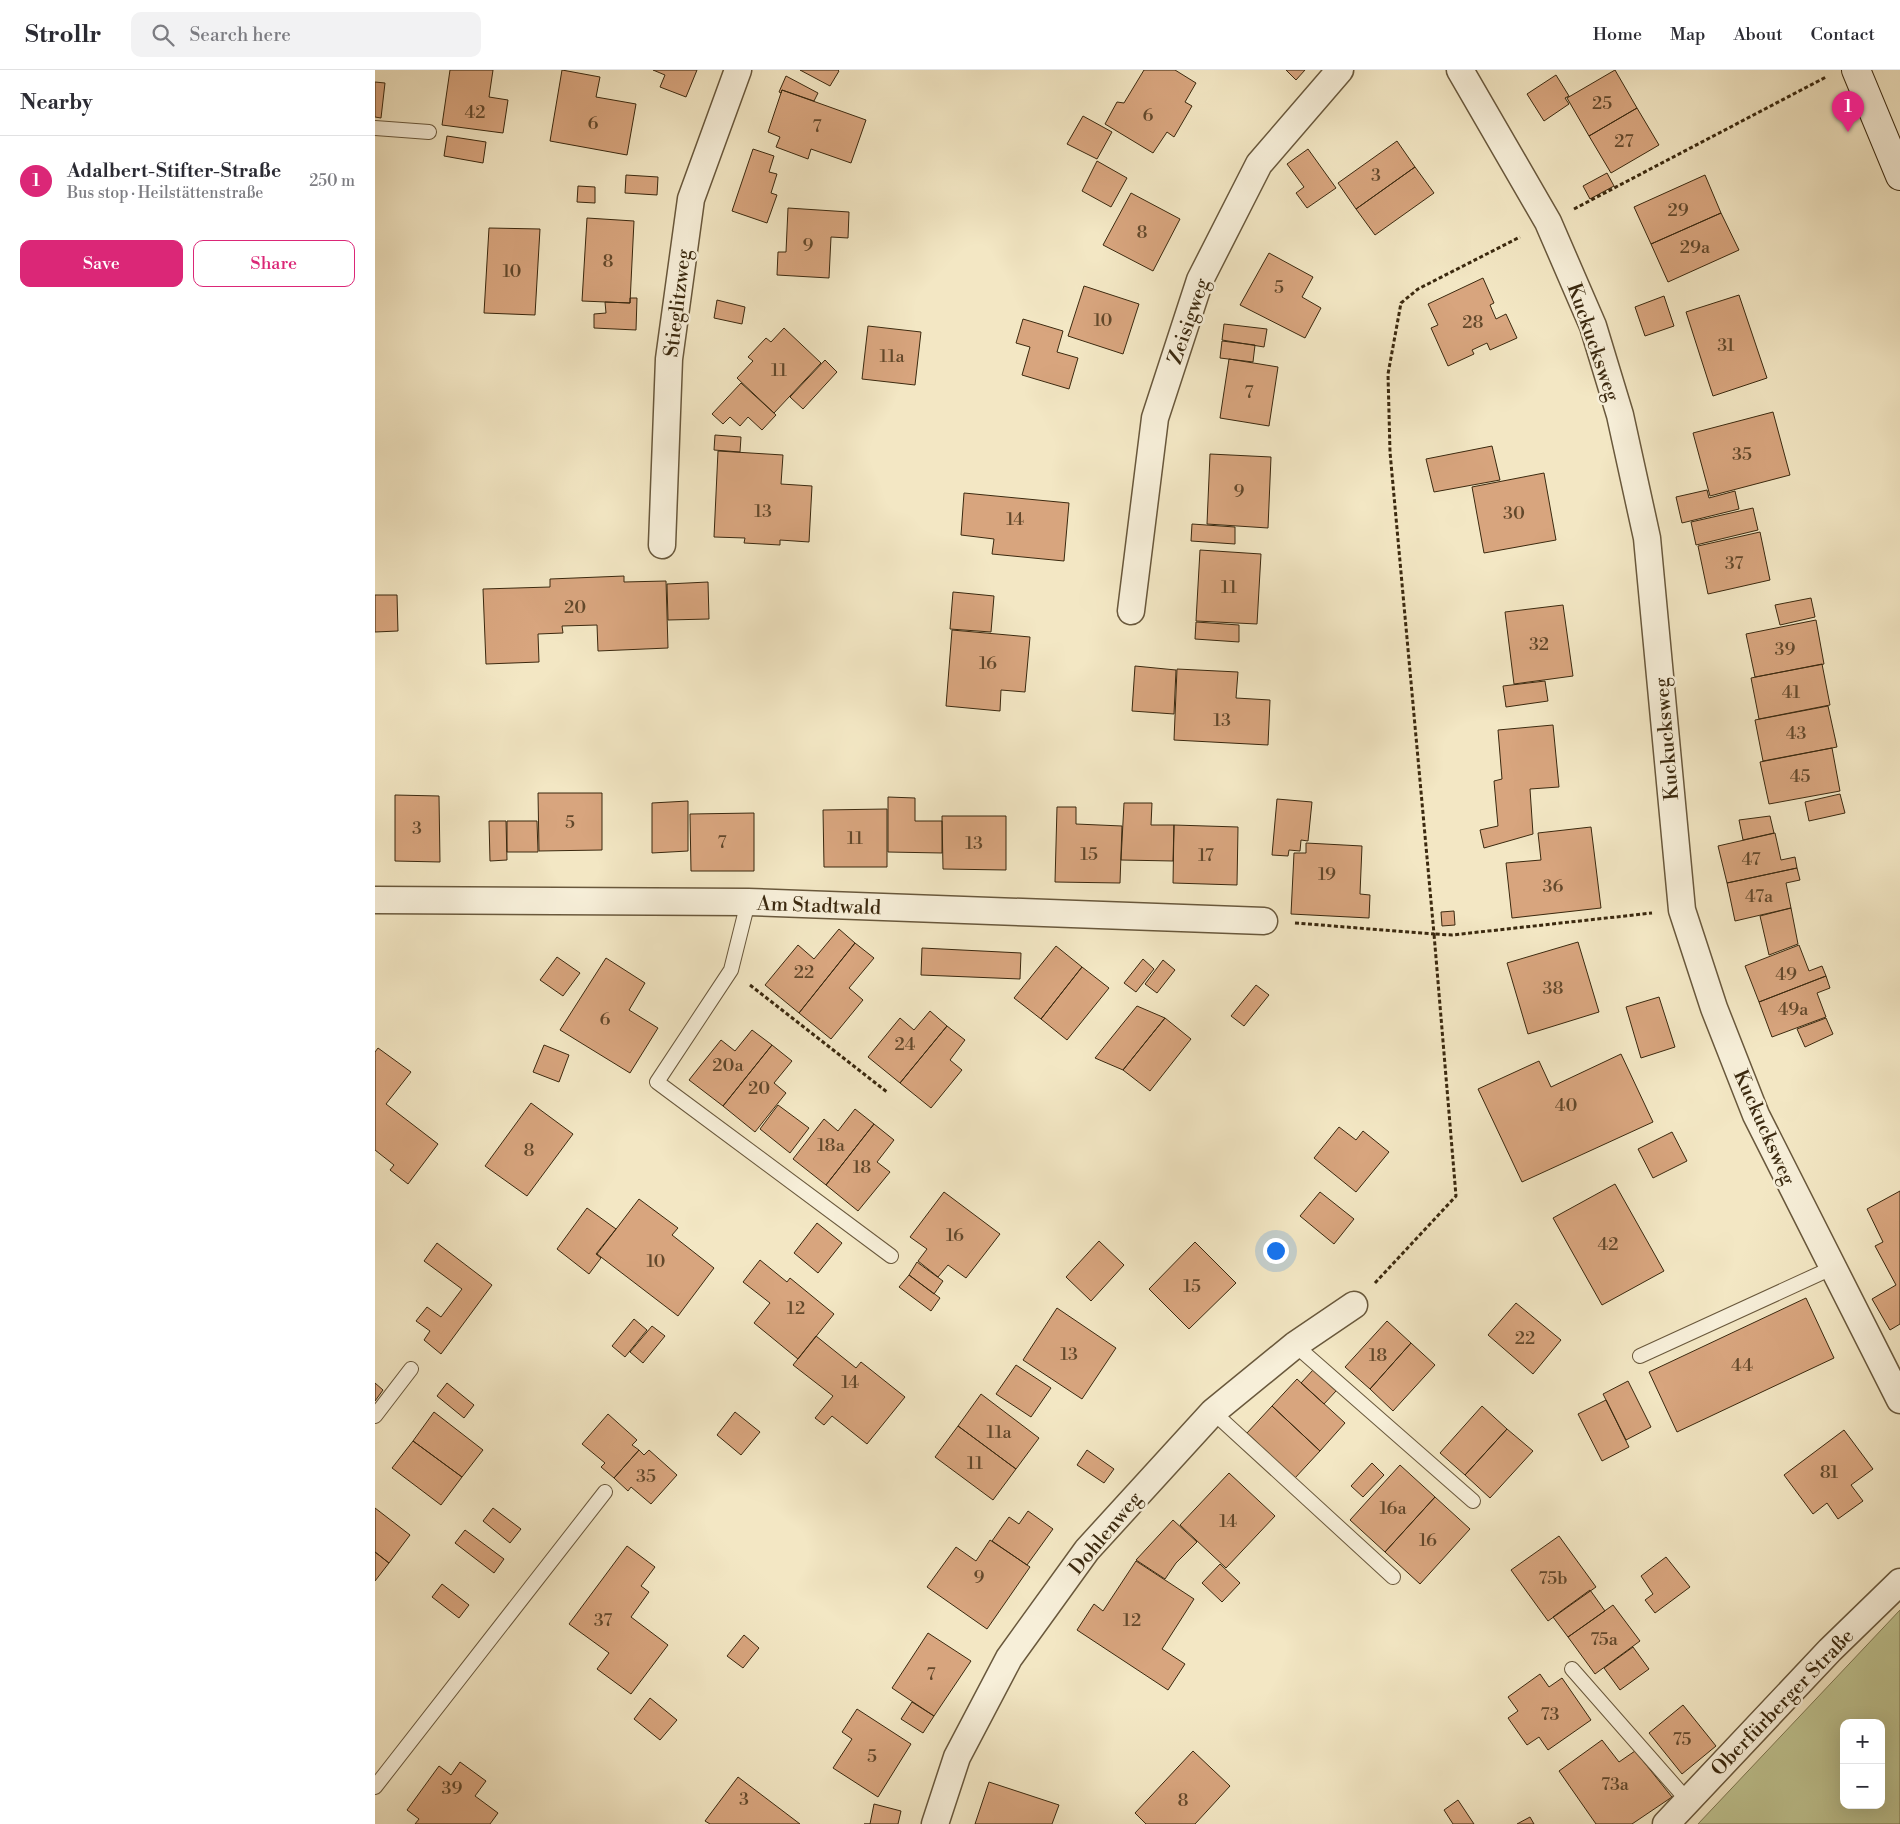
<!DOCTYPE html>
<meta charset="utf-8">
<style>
body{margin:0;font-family:"Libre Bodoni",serif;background:#f2f2f3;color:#2b2b33}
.controls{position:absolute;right:15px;bottom:15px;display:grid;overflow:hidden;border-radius:10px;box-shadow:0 5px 20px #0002}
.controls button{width:45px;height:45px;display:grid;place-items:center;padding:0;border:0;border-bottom:1px solid #e1e1e2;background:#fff;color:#2b2b33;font:25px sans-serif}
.you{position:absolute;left:900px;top:1180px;width:18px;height:18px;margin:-12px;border:4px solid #fff;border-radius:50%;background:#1a73e8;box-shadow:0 0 0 8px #1a73e833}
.badge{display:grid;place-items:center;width:32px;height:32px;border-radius:50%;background:#db2777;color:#fff;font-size:16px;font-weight:700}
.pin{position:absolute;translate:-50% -41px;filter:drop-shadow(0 1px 2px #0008)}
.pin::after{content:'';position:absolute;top:26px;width:18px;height:15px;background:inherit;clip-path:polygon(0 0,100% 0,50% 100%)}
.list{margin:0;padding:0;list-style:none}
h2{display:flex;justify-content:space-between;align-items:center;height:65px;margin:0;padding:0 20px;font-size:21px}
h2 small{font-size:16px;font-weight:400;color:#7c7c81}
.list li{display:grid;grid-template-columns:32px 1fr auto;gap:15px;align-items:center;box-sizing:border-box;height:90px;padding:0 20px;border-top:1px solid #e1e1e2}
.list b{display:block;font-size:19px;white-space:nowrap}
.list p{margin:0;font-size:16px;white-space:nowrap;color:#7c7c81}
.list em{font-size:16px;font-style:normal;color:#7c7c81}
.actions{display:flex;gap:10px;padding:15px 20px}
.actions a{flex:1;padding:11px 0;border:1px solid #db2777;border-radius:10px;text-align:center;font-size:18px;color:#db2777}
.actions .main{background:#db2777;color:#fff}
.icon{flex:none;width:28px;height:28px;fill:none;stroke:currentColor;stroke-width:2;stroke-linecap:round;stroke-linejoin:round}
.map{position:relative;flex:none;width:1525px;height:1754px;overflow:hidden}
header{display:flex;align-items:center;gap:30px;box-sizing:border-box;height:70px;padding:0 25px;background:#fff;border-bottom:1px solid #e1e1e2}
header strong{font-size:24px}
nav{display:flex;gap:28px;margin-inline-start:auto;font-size:18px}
.search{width:350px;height:45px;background:#f2f2f3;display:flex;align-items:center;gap:12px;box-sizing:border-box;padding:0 18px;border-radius:10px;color:#7c7c81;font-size:19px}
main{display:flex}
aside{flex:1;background:#fff}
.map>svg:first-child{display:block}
</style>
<header>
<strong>Strollr</strong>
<div class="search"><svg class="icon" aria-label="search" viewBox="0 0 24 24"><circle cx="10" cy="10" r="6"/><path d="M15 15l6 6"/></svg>Search here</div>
<nav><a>Home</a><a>Map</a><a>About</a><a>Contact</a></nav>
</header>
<main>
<aside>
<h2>Nearby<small></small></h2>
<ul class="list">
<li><span class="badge">1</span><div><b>Adalbert-Stifter-Straße</b><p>Bus stop · Heilstättenstraße</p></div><em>250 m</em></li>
</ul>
<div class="actions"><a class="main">Save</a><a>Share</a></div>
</aside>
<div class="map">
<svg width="1525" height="1754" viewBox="0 0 1525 1754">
<rect width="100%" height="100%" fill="#f3e7c4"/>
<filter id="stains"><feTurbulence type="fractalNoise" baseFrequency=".004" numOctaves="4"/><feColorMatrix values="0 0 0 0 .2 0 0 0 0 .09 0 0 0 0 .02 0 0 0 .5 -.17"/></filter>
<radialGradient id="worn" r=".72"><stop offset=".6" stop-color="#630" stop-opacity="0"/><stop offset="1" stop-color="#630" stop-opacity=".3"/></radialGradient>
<path fill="#bfc491" stroke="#7d7650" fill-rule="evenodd" d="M1525,1540V1754H1323ZM1469,1653H1506V1735H1469Z"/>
<path fill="#d8a57e" stroke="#3b290f" d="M75,0H118L114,27L133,30L128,63L67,55Z
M187,0L225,7L221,27L261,34L252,85L175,71Z
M278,0H322L311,27L285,17L290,5Z
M425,0H463L464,1L455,16Z
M769,0H800L821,13L810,32L817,36L799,67L792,62L778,83L730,54L742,32L749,33Z
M911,0H930L921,10Z
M1240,0L1262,38L1214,66L1192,28Z
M1181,5L1194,26L1190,28L1194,34L1169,51L1152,24Z
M411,6L443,23L439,31L407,20L406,23L404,22Z
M0,12L10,13L6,48L0,47Z
M407,20L491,50L476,93L436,79L433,89L401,77L405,67L393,62Z
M1262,38L1284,75L1236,103L1214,66Z
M708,46L737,62L722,89L692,74Z
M72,66L111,72L108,93L69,86Z
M1022,71L1040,97L981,139L963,113Z
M378,79L399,86L394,102L402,104L396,123L402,125L392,153L357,141Z
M933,79L961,118L932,138L921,123L929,117L912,94Z
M722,91L752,108L736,137L707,121Z
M1040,97L1059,123L1000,165L981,139Z
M1232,103L1239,116L1215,129L1208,116Z
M251,105L283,107L282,125L250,123Z
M1330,105L1346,143L1276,174L1259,137Z
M203,116L220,117V133L202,132Z
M756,123L805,149L778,201L728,175Z
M413,138L474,142L473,168L456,167L454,208L402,205L403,182H411Z
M1346,143L1364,180L1293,212L1276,174Z
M212,148L259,151L255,233L207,231Z
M114,158L165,159L160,245L109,243Z
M894,183L938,207L927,227L946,238L930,268L865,235Z
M1108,208L1119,233L1115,235L1121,249L1131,244L1142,268L1115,280L1112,273L1097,280L1099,284L1073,296L1056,258L1063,255L1053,234Z
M709,216L764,234L748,284L693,266Z
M1364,225L1392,308L1338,326L1311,242Z
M1289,226L1299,256L1270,266L1260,237Z
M255,228H262L261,260L219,258V244L231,243L230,232L255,233Z
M342,230L370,237L367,254L339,248Z
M648,249L688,261L682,282L703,288L694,319L647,305L655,277L641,273Z
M849,254L892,259L889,277L847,270Z
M493,256L546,262L540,315L487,309Z
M409,258L446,293L399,343L362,308L378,291L373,287L391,268L396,272Z
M847,271L880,275L878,292L845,288Z
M854,289L903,297L894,356L845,348Z
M450,290L462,302L428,339L415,327Z
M366,313L401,345L387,360L373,347L365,356L355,347L348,354L337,344Z
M1398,342L1415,405L1335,426L1318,363Z
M340,365L366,367L365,382L339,380Z
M1117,376L1125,410L1059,422L1051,389Z
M343,381L408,385L406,414L437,416L434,472L405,470V475L369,473L370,468L339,467Z
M835,384L896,387L893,458L832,454Z
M1169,403L1181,470L1109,483L1097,417Z
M1332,420L1334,428L1360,421L1364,439L1307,453L1301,427Z
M589,423L694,433L689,491L617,484L619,469L586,465Z
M1378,438L1383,460L1321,475L1316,452Z
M817,454L860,457V474L816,471Z
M1385,462L1395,510L1333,524L1323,476Z
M825,480L886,484L882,554L821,551Z
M249,506V512L291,511L293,578L223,581L222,555L187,556L188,563L163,564L164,592L111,594L108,519L175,517V509Z
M333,512L334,549L293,550L292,514Z
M578,522L619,526L616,562L575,559Z
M0,525H22L23,561L0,562Z
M1436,528L1440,547L1405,555L1400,535Z
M1188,535L1198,606L1139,614L1130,542Z
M1441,550L1449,594L1380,607L1371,564Z
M821,552L864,555V572L820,569Z
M577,560L655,567L650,622L626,620L625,641L571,636Z
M1447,594L1455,635L1384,649L1376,608Z
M760,596L801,600L799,644L757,641Z
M802,599L863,602L861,628L895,630L893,675L799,670Z
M1170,611L1173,631L1131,637L1128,616Z
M1453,636L1462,677L1388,691L1380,650Z
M1178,655L1184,717L1155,719L1158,764L1109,778L1105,760L1123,756L1119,711L1127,709L1123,660Z
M1457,678L1465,721L1394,734L1385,692Z
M163,723H227V780L164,781Z
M1465,724L1470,743L1434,751L1430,732Z
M20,725L64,726L65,792L20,791Z
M513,727L540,728V751H567V783L513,782Z
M902,729L937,732L933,771L926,770L925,781L914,780L913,786L897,785Z
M313,731V781L277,783V733Z
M749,733H777L776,755H799L798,791L746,790Z
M682,737H701V754L747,756L745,813L680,812Z
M512,739V797H449L448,740Z
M379,743V801H316L315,744Z
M567,746H631V800L568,799Z
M1395,746L1399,763L1368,770L1364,750Z
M114,751H131L132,790L115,791Z
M132,751H162L163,782H132Z
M799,755L863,757L862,815L798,813Z
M1216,757L1226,838L1137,848L1131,793L1166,790L1163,763Z
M1400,763L1406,790L1420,787L1422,798L1352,813L1343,776Z
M931,773L987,776L985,824L995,825L994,848L916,844L919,783H931Z
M1422,798L1425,810L1411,813L1416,838L1360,851L1352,813Z
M1416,838L1423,874L1394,885L1385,846Z
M1079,841L1080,855L1067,856L1066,842Z
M464,859L480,873L424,943L390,915L423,875L439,889Z
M1203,872L1224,942L1153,964L1132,893Z
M480,873L499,888L474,918L488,930L456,969L424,943Z
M1424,875L1434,901L1447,896L1451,906L1384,932L1370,896Z
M681,876L707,897L666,949L639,928Z
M547,878L646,883L645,909L546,905Z
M182,887L205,903L188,926L165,910Z
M231,888L270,913L254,940L283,958L255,1003L185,960Z
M768,889L779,899L761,922L749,913Z
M788,890L800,900L782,923L770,914Z
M707,897L734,918L692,970L666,949Z
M1451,906L1455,918L1442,923L1451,947L1397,967L1384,932Z
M881,915L894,925L869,956L856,946Z
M1284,927L1300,977L1266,988L1251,937Z
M762,936L790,948L748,1000L720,988Z
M555,941L572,956L525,1013L493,987L525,948L539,960Z
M790,948L816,969L775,1021L748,1000Z
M1451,948L1458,964L1430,977L1422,959Z
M572,956L590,970L575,990L587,1000L556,1038L525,1013Z
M377,960L397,975L348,1036L314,1010L346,970L360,981Z
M169,975L194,985L184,1012L158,1002Z
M397,975L417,991L399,1013L411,1023L380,1062L348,1036Z
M3,978L36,1002L11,1034L63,1074L33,1114L15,1100L19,1095L0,1080V982Z
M1246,984L1278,1052L1147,1112L1103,1019L1164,991L1176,1017Z
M156,1033L198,1064L152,1126L110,1096Z
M403,1035L434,1058L415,1083L385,1059Z
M480,1039L499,1054L451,1115L418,1089L449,1049L463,1061Z
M499,1054L519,1070L502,1092L515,1102L483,1141L451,1115Z
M964,1057L981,1070L988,1061L1014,1082L981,1122L939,1088Z
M1297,1062L1312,1091L1278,1108L1263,1079Z
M1240,1114L1289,1201L1227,1235L1178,1148Z
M1525,1121V1254L1515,1260L1497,1229L1521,1215L1500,1176L1508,1172L1492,1139Z
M569,1122L625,1164L591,1208L573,1195L563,1207L543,1191L552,1179L535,1167Z
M945,1122L979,1149L959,1174L925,1146Z
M264,1129L303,1158L297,1165L339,1198L303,1246L222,1184Z
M212,1138L241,1159L221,1184L226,1188L214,1204L182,1179Z
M442,1153L467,1173L443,1203L419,1183Z
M724,1171L749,1195L716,1231L691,1207Z
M820,1172L861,1213L814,1259L774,1219Z
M62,1173L117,1215L66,1284L49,1270L55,1261L41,1251L52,1237L66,1247L87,1219L49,1191Z
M385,1190L412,1212L415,1208L459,1244L423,1289L379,1253L395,1233L368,1212Z
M542,1192L568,1211L559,1224L534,1205Z
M534,1205L565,1228L556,1241L524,1217Z
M1431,1228L1459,1288L1302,1362L1274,1302Z
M1141,1233L1186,1270L1158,1304L1113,1265Z
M682,1238L741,1278L707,1329L648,1290Z
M259,1249L272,1260L250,1287L237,1276Z
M1012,1251L1036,1273L995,1319L970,1297Z
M277,1256L290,1266L268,1293L255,1282Z
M441,1266L481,1298L486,1292L530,1327L492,1374L457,1346L449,1355L440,1348L458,1326L418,1295Z
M1036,1273L1060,1295L1018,1341L995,1319Z
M641,1295L676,1318L656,1347L621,1324Z
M938,1300L961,1321L949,1334L926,1313Z
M922,1309L970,1353L945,1381L897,1336Z
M1253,1311L1276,1357L1251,1370L1228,1324Z
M0,1313L8,1320L0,1331Z
M72,1313L99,1335L89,1348L62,1326Z
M606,1324L664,1368L641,1399L583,1356Z
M1231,1330L1254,1377L1227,1391L1203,1344Z
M897,1336L945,1381L920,1408L872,1363Z
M1107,1336L1132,1359L1090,1405L1065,1383Z
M59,1342L108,1380L87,1407L38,1371Z
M360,1342L385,1362L366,1385L342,1365Z
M233,1344L262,1370L257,1375L264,1380L239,1408L226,1397L230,1393L207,1374Z
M583,1356L641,1399L618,1430L560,1387Z
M1132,1359L1158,1381L1115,1428L1090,1405Z
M1469,1360L1498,1399L1476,1415L1488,1431L1463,1449L1452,1433L1438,1444L1409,1405Z
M38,1371L87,1407L66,1435L17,1398Z
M264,1380L269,1385L274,1380L302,1405L276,1434L256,1417L253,1421L239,1408Z
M712,1380L739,1399L729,1413L702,1395Z
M997,1393L1009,1405L988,1427L976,1416Z
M1025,1395L1060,1427L1010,1482L975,1450Z
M854,1403L900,1446L851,1498L805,1455Z
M1060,1427L1095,1459L1045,1514L1010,1482Z
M0,1438L35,1465L14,1493L0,1482Z
M118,1438L146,1459L135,1473L108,1451Z
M653,1441L678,1459L652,1495L617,1471L634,1447L644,1454Z
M798,1450L822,1472L801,1493L790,1509L761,1490Z
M90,1460L129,1489L119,1503L80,1473Z
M1184,1466L1221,1517L1173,1551L1136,1500Z
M615,1470L655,1497L612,1559L552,1517L581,1477L601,1491Z
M252,1476L280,1497L266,1516L274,1522L256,1547L293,1575L256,1624L222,1599L234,1583L194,1554Z
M0,1482L14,1493L0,1511Z
M1291,1487L1315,1517L1280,1543L1270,1530L1278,1524L1266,1506Z
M761,1491L819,1529L787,1579L810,1594L793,1620L702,1560L719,1534L728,1541Z
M845,1494L865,1513L847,1532L827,1513Z
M67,1514L94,1535L84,1548L57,1527Z
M1215,1520L1230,1541L1193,1567L1178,1547Z
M1238,1535L1265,1571L1220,1604L1193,1567Z
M553,1563L596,1591L559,1646L517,1618Z
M369,1565L384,1578L368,1598L352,1586Z
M1258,1577L1274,1599L1245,1620L1229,1598Z
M1165,1604L1174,1617L1187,1608L1216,1650L1173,1680L1164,1667L1152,1675L1133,1648L1143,1641L1133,1627Z
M275,1628L302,1650L285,1670L259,1649Z
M537,1632L559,1646L548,1663L526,1649Z
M1308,1635L1341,1676L1307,1704L1274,1663Z
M482,1639L536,1674L503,1727L458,1698L477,1669L467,1662Z
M1227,1670L1244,1692L1260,1681L1297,1727L1257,1754H1221L1184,1701Z
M818,1681L855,1716L820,1754H771L760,1743Z
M85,1692L111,1711L100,1726L123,1743L115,1754H40L44,1749L32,1740L64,1696L76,1705Z
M363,1707L425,1754H335L330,1751Z
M614,1712L684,1735L677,1754H600Z
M1083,1730L1099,1754H1078L1069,1740Z
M499,1734L526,1741L523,1754H489H495Z
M1155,1747L1159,1754H1142Z"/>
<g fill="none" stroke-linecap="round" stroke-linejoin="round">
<g stroke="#69583c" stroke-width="16">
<path id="lane" d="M0,58L54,62
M373,832L356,900L282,1012L516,1186
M920,1275L1098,1431
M1265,1286L1457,1198
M838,1342L1018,1507
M0,1346L36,1299
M1197,1599L1313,1731
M0,1717L230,1422"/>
</g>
<g stroke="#69583c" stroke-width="29">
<path id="street" d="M1085,0L1173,152L1218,256L1245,345L1272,468L1307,840L1339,938L1381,1045L1525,1330
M287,475L294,289L316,129L363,0
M756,541L780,348L825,210L884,94L965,0
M0,830L373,832L889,851
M560,1754L582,1687L634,1588L712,1480L838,1342L920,1275L979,1235
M1291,1754L1455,1580L1525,1512"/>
</g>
<g stroke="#3b290f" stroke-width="30">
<path id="secondary" d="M1481,0L1525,106"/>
</g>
<path stroke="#3b290f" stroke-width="3" stroke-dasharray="4 2.5" stroke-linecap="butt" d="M1199,139L1451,7
M920,853L1059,864L1015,382L1013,304L1026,233L1043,219L1145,167
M375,915L512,1022
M1000,1213L1081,1126L1059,864L1077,865L1277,843"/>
<use href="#lane" stroke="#f7efd9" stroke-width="14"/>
<use href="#street" stroke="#f7efd9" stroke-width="26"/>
<use href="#secondary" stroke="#f7efd9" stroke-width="28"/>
</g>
<g text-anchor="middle" stroke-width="5" stroke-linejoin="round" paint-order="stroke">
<g font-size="18" fill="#62482b">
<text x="1227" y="39">25</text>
<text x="100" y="48">42</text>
<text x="773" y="51">6</text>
<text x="218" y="59">6</text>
<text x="442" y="62">7</text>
<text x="1249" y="77">27</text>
<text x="1001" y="111">3</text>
<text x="1303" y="146">29</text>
<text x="767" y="168">8</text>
<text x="433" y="181">9</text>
<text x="1320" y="183">29a</text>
<text x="233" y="197">8</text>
<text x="137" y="207">10</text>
<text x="904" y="223">5</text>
<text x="728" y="256">10</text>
<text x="1098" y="258">28</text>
<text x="1351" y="281">31</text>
<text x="517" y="292">11a</text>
<text x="404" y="306">11</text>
<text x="874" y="328">7</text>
<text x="1367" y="390">35</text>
<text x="864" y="427">9</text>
<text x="388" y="447">13</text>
<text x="1139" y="449">30</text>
<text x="640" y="455">14</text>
<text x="1359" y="499">37</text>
<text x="854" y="523">11</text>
<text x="200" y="543">20</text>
<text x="1164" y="580">32</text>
<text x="1410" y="585">39</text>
<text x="613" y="599">16</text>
<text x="1416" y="628">41</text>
<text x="847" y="656">13</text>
<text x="1421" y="669">43</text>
<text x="1425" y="712">45</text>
<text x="195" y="758">5</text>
<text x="42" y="764">3</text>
<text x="480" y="774">11</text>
<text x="347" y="778">7</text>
<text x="599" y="779">13</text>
<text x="714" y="790">15</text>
<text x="831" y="791">17</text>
<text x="1376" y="795">47</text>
<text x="952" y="810">19</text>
<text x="1178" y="822">36</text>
<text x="1384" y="832">47a</text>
<text x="429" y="908">22</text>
<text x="1411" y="910">49</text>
<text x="1178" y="924">38</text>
<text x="1418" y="945">49a</text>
<text x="230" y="955">6</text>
<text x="530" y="980">24</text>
<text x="353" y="1001">20a</text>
<text x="384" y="1024">20</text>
<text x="1191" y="1041">40</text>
<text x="456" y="1081">18a</text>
<text x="154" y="1086">8</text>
<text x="487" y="1103">18</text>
<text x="580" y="1171">16</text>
<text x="1233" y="1180">42</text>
<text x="281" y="1197">10</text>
<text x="817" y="1222">15</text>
<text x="421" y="1244">12</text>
<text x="1150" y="1274">22</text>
<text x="694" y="1290">13</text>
<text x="1003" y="1291">18</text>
<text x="1367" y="1301">44</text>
<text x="475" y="1318">14</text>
<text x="624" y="1368">11a</text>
<text x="600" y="1399">11</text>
<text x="1454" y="1408">81</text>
<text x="271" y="1412">35</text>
<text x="1018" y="1444">16a</text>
<text x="853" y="1457">14</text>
<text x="1053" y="1476">16</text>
<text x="604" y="1513">9</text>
<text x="1178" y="1514">75b</text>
<text x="228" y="1556">37</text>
<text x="757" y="1556">12</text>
<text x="1229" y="1575">75a</text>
<text x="556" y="1610">7</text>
<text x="1175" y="1650">73</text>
<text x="1307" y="1675">75</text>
<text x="497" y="1692">5</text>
<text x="1240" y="1720">73a</text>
<text x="77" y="1724">39</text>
<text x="369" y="1735">3</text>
<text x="808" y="1736">8</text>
</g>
<g font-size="20" fill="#3b290f" stroke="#f7efd9">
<text transform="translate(302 233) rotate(-83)" y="7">Stieglitzweg</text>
<text transform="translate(813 251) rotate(-71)" y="7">Zeisigweg</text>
<text transform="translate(1219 272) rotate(71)" y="7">Kuckucksweg</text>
<text transform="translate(1291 669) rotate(-95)" y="7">Kuckucksweg</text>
<text transform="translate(444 835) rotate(2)" y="7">Am Stadtwald</text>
<text transform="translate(1390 1057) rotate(66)" y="7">Kuckucksweg</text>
<text transform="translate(730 1463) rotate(-50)" y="7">Dohlenweg</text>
<text transform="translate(1407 1632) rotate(-46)" y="7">Oberfürberger Straße</text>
</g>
</g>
<rect width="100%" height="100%" filter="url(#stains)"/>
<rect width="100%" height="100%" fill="url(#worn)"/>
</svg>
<div class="controls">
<button>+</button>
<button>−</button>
</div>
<div class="you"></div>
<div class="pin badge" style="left:1473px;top:62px">1</div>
</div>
</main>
